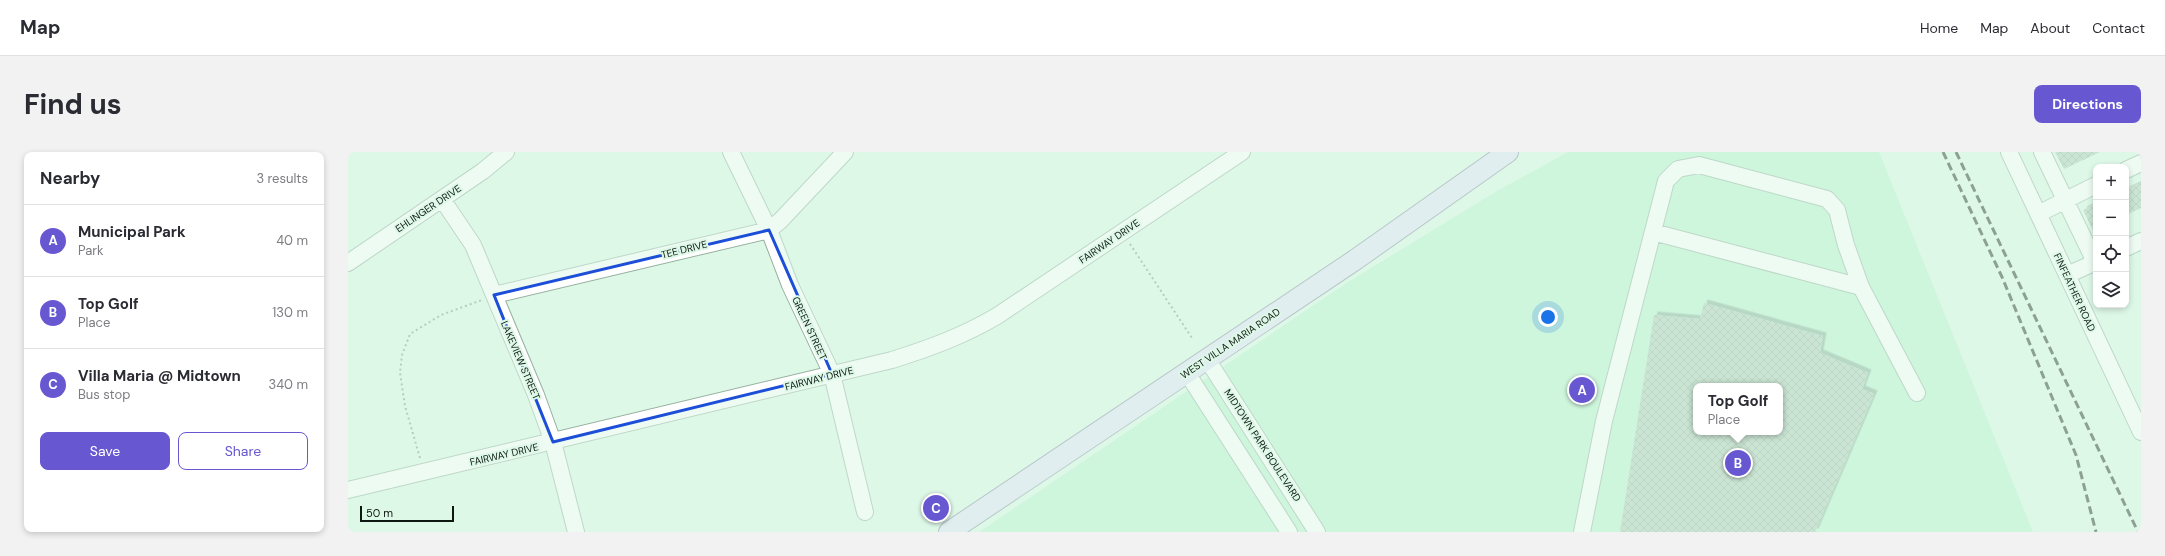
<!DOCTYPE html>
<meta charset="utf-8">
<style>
body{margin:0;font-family:"DM Sans",sans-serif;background:#f2f2f3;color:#2b2b33}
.controls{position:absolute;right:12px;top:12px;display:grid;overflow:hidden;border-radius:8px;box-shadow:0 2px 6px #0003}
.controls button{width:36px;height:36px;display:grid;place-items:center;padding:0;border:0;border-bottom:1px solid #e1e1e2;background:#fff;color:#2b2b33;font:20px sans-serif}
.scale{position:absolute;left:12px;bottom:10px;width:94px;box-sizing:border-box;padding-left:4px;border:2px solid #0e1812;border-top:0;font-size:11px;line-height:14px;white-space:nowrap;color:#0e1812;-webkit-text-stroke:3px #def8e8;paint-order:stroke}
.you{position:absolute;left:1200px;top:165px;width:14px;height:14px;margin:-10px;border:3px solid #fff;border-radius:50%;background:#1a73e8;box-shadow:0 0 0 6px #1a73e833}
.badge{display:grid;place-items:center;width:26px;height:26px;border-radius:50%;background:#6758d1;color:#fff;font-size:13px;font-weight:700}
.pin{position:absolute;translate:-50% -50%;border:2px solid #fff;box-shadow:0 1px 4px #0006}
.popup{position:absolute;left:1345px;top:231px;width:90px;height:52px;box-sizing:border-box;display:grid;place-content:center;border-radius:8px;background:#fff;filter:drop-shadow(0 1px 3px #0005);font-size:13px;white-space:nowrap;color:#7c7c81}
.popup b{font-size:15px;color:#2b2b33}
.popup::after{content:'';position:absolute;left:50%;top:100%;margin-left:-8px;border:8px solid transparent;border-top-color:#fff}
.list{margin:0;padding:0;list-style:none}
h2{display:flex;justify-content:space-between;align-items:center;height:52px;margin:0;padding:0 16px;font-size:17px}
h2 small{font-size:13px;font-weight:400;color:#7c7c81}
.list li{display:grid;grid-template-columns:26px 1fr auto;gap:12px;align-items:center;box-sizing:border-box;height:72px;padding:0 16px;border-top:1px solid #e1e1e2}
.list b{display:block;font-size:15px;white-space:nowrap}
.list p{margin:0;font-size:13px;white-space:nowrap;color:#7c7c81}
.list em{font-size:13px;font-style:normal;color:#7c7c81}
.actions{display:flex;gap:8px;padding:12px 16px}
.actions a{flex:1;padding:9px 0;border:1px solid #6758d1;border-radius:8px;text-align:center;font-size:14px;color:#6758d1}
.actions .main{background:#6758d1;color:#fff}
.icon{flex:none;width:22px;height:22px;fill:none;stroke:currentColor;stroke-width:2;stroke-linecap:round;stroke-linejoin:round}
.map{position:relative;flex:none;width:1793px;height:380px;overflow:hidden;border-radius:8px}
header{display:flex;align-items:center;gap:24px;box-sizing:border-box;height:56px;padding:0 20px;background:#fff;border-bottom:1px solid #e1e1e2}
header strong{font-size:19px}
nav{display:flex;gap:22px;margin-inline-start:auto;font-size:14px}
.intro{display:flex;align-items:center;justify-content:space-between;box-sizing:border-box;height:96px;padding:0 24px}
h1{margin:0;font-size:28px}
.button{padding:10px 18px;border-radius:8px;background:#6758d1;color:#fff;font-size:14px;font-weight:700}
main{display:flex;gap:24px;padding:0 24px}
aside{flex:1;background:#fff;border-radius:8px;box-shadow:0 2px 6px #0003}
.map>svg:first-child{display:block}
</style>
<header>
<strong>Map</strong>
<nav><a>Home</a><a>Map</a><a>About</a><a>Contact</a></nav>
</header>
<div class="intro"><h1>Find us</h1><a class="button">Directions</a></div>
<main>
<aside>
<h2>Nearby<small>3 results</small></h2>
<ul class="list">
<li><span class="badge">A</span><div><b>Municipal Park</b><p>Park</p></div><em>40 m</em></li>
<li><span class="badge">B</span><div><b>Top Golf</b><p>Place</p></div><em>130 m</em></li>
<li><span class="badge">C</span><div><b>Villa Maria @ Midtown</b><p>Bus stop</p></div><em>340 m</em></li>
</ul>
<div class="actions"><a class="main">Save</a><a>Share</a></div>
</aside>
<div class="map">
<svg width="1793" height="380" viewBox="0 0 1793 380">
<defs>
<pattern id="building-cross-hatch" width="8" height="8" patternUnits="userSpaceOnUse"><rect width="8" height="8" fill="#b4cebd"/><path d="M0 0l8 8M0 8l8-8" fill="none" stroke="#9ab0a1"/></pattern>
<filter id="shadow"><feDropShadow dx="3.5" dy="-3.5" stdDeviation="0" flood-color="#0004"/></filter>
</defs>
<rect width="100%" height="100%" fill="#def8e8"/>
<path fill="#baf3d1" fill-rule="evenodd" d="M1220,0H1531L1685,380H631L1000,130L1149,39ZM1348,234H1432V280H1348Z"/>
<path fill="url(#building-cross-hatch)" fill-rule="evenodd" filter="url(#shadow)" d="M1707,0H1752L1716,17Z
M1793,31V56L1778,63V38Z
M1748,52V85L1735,58Z
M1356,151L1475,184L1472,201L1520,221L1514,237L1526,242L1467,380H1272L1306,163L1352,167ZM1348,234H1432V280H1348Z"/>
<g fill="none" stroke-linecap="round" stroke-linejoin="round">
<g stroke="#97b1a1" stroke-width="18">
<path id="minor" d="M383,0L421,78L442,133L484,222L517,360
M1661,0L1793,280
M1694,0L1747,110
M1778,18L1793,11
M94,47L125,93L188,243L205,290L228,380
M1690,62L1748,33
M1778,96L1793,89
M0,111L135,19L158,0
M1719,123L1748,110
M1513,135L1569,241
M146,143L421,78L432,69L497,0
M859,207L969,380
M839,221L941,380
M0,338L544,208C582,196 615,184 649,164L894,0
M1234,380L1256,269L1318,29L1330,17L1351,13L1479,47L1489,58L1498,93L1513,135L1305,80"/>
</g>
<g stroke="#8b8fa5" stroke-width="22">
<path id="major" d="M601,380L1007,108L1160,0"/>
</g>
<path stroke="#86998d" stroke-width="2" stroke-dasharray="2 3" stroke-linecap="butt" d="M782,92L844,186
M72,306L57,254L52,221L54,203L62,182L93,163L134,148"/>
<use href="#minor" stroke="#fff" stroke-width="16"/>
<use href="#major" stroke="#e2e2f8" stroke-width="20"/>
<path stroke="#2a362f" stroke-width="3" stroke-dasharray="8 4" stroke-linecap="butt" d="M1595,0L1654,125L1728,303L1748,380
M1608,0L1790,380"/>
</g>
<path d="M0 0H1793V380H0ZM421,78L484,222L205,290L146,143Z" fill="#def8e8" fill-opacity=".55" fill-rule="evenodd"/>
<path fill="none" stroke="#1d4ed8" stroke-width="3" stroke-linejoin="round" d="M421,78L484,222L205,290L146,143Z"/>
<g text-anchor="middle" stroke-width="4" stroke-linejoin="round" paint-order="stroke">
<g font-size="10" fill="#0e1812" stroke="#def8e8">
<text transform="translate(80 56) rotate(-34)" y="4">EHLINGER DRIVE</text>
<text transform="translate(761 89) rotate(-34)" y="4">FAIRWAY DRIVE</text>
<text transform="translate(336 97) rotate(-14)" y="4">TEE DRIVE</text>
<text transform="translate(1727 140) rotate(65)" y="4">FINFEATHER ROAD</text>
<text transform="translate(462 176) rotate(65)" y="4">GREEN STREET</text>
<text transform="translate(882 191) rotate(-34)" y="4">WEST VILLA MARIA ROAD</text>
<text transform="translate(173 208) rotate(67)" y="4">LAKEVIEW STREET</text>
<text transform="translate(471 226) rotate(-14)" y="4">FAIRWAY DRIVE</text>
<text transform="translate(915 293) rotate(57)" y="4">MIDTOWN PARK BOULEVARD</text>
<text transform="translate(156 302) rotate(-13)" y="4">FAIRWAY DRIVE</text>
</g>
</g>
</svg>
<div class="controls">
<button>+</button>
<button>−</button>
<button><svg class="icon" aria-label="locate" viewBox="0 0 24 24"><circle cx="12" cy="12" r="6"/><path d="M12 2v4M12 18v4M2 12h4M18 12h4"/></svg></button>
<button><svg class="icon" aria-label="layers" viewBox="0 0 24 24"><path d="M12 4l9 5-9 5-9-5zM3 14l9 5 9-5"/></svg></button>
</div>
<div class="scale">50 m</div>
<div class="you"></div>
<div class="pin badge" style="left:1234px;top:238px">A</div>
<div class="pin badge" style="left:1390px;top:311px">B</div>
<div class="popup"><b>Top Golf</b>Place</div>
<div class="pin badge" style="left:588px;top:356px">C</div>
</div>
</main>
